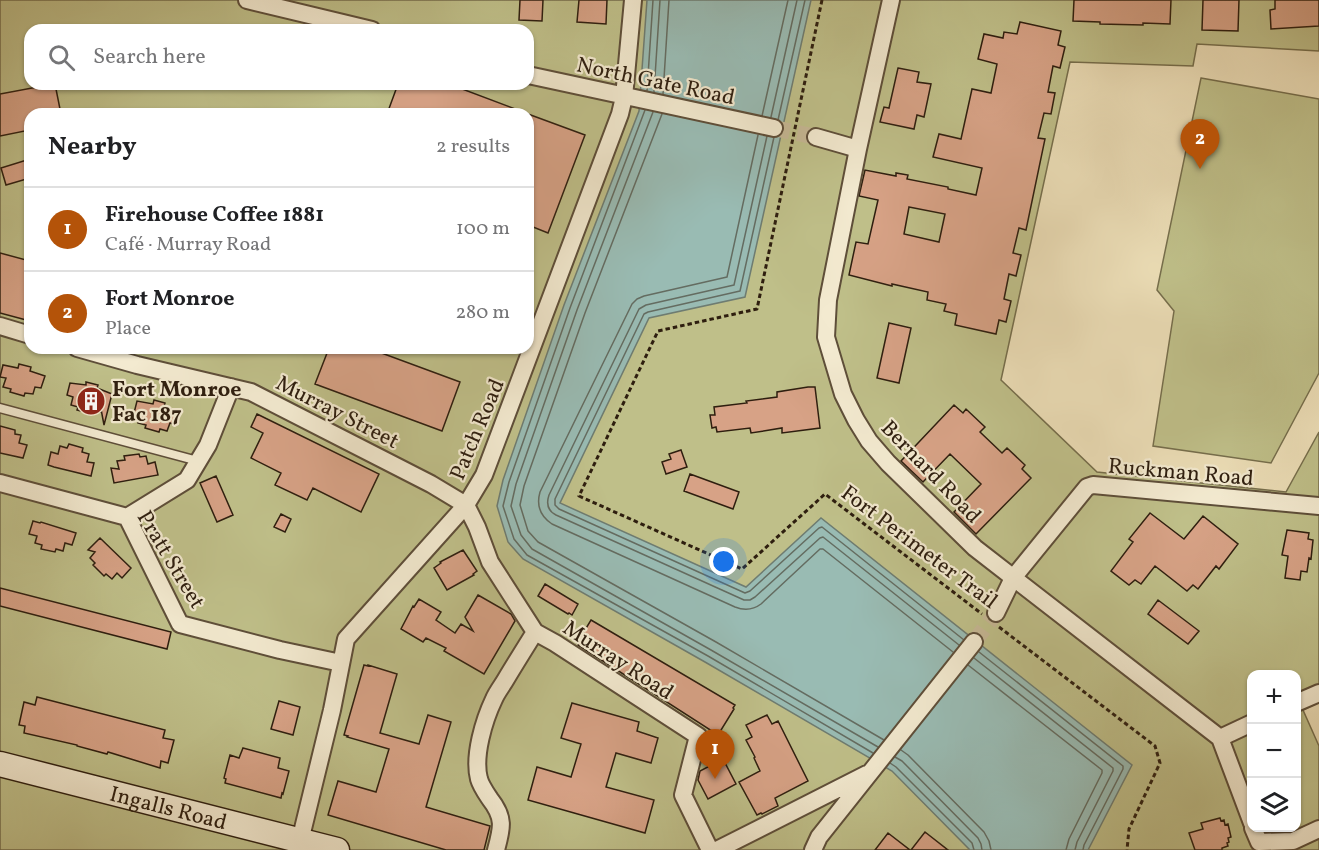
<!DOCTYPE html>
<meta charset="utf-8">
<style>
body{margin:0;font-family:Vollkorn,serif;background:#f2f2f2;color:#202124}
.controls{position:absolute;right:18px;bottom:18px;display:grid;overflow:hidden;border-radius:12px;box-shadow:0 2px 4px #0004}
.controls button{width:54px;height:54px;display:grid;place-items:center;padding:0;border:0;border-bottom:2px solid #e0e0e0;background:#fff;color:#202124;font:30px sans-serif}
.you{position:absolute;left:724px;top:562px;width:21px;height:21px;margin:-15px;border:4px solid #fff;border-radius:50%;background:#1a73e8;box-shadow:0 0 0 9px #1a73e833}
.badge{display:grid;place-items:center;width:39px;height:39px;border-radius:50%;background:#b45309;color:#fff;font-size:20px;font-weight:700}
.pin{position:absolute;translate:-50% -50px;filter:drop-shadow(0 2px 3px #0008)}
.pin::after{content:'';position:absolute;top:32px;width:21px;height:18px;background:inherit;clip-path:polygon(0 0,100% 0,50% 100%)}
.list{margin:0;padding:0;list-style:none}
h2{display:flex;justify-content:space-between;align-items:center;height:78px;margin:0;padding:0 24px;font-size:26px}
h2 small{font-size:20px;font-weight:400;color:#757577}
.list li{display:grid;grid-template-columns:39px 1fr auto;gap:18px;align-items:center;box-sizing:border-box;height:84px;padding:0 24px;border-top:2px solid #e0e0e0}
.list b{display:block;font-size:22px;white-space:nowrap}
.list p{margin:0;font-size:20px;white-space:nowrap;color:#757577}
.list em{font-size:20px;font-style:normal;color:#757577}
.icon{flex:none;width:33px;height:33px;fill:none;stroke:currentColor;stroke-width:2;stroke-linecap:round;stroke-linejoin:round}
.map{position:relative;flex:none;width:1319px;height:850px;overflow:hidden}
.search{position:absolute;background:#fff;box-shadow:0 2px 4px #0004;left:24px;top:24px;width:510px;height:66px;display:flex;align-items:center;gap:15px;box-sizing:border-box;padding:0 21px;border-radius:18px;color:#757577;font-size:22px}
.panel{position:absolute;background:#fff;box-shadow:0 2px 4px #0004;left:24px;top:108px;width:510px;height:246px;border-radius:18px}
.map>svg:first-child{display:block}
</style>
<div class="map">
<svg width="1319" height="850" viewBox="0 0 1319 850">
<rect width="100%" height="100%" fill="#ecdeb7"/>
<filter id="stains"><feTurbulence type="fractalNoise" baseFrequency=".00333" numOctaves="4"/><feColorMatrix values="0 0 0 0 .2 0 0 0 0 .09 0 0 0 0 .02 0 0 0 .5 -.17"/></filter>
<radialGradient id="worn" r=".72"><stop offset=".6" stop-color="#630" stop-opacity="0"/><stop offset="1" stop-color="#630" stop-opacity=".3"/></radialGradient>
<path fill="#bfbf89" stroke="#766e4c" stroke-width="1.5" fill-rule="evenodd" d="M0,0H1319V51L1197,44L1193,66L1070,62L1001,380L1097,472L1286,492L1319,432V702L1303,710L1319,746V850H0ZM30,30H528V84H30ZM30,114H528V348H30ZM1252,674H1296V828H1252Z
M1201,78L1319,99V373L1271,463L1153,446L1174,311L1157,290Z"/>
<path fill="#99bbb3" stroke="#6e7c71" stroke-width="1.5" d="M647,0H811L745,297L649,318L560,503L746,587L821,518L1132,765L1088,850H970L892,771L705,662L523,559L508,542L497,506L503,480L564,305L639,111Z"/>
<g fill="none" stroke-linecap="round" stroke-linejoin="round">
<path stroke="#646c61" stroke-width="1.5" d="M647,91L653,0
M654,92L660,0
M663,94L669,0
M645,110L570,308L509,482L503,506L514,539L527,555L708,656L873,753
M653,112L577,310L516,484L511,506L521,535L532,549L711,650L878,747
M662,114L585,313L524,486L520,505L528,531L538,542L716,642L884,740
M762,116L788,0
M771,117L797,0
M778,120L805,0
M758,135L727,277L644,296L637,299L632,304L540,492C536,506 540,516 552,524L735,607C745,611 753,610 761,604L820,549H823L953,652
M767,136L734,285L646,305L639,309L549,495C546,504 548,511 556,515L744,600H750L755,597L820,538L823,537L959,645
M774,137L740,291L648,312L644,314L555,499V505L559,509L745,593L750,591L819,528L822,527L964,640
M979,652L1123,766V769L1084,845L1083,850
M974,658L1113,768V771L1077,842L1075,850
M968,665L1102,770V773L1069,839L1066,850
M901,750L908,755L984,832L989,841L991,850
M895,757L902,761L978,838L981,844L982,850
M890,763L896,767L972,843L974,850"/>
</g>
<path fill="#d7a286" stroke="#2e1e0f" stroke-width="1.5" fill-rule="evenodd" d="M520,0H543L542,21L519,20Z
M579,0H607L606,24L577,22Z
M1074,0H1171L1170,24L1143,23V25L1100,24V22L1073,21Z
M1203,0H1239L1238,31L1202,30Z
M1275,0H1319V26L1271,29L1270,10L1275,9Z
M1020,22L1061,31L1058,45L1065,47L1060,68L1053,66L1048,92L1055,93L1051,114L1044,113L1038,138L1045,139L1026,230L1019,228L1013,253L1021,255L1016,276L1009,274L1004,299L1011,301L1006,322L999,320L996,334L955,325L957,314L944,311L946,304L927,300L928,292L892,284V286L849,275L856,242L868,244L878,200L859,196L865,170L896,176V173L908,175L907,179L948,187V189L976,195L982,168L933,157L939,134L961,139L972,89L991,93L997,64L978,59L984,34L1003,38L1004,32L1017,34ZM909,207L945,214L939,242L904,234Z
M898,68L919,72L917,82L931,84L924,117L917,115L914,129L880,122L884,107L889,108Z
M42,84H55L61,114H30V130L0,136V94L43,86Z
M398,84H449L526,113L525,114H387Z
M528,114L585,135L548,233L528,225Z
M30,159V178L6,185L1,168Z
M0,253L30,261V321L0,313Z
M889,323L911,328L899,383L877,378Z
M329,348H368L460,382L442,431L315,384Z
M19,364L31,367L30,371L45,376L41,388L35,387L33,394L25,393L24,396L10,392L11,389L3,387L6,378L0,377L3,365L18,368Z
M86,382L98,385L97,388L112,394L104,425L101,409L100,412L93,410L92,414L77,410L78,407L71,405L73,397L67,395L70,383L86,385Z
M808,387H815L820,428L782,433V428L751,433L750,428L717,432L716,427L712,428L710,415H715L714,407L747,403L746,401L777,397V392Z
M154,400L165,403L164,407L180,412L176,425L170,423L167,431L160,429L159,432L145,428L146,425L138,423L140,415L134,413L137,401L153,404Z
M954,405L963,413L966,409L985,427L980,432L1002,453L1007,448L1025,465L1022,469L1031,478L976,534L954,512L981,484L950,454L923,482L901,461Z
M257,414L379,474L361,512L313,488L307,500L275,485L281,473L251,458L263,433L251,427Z
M0,426L15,430V434L21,435L19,443L27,445L23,458L0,453Z
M69,444L83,448L82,452L89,454L87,462L94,463L91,476L54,467L48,465L51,452L58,454L60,446L67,448Z
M681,450L687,467L666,474L662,462L671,459L669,454Z
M139,454L140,457L146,456L148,464L155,462L158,475L114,483L111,468L119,469L117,461L125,460L124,456Z
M690,474L739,492L733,509L684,491Z
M216,476L233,515L217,522L200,483Z
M1150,513L1184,539L1203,516L1238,544L1219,569L1216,566L1198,589L1193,585L1187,591L1155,566L1141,584L1135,580L1129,585L1111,571L1133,542L1129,539Z
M281,514L291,519L285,532L274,527Z
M33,521L40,523L41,522L76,533L72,545L65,543L63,551L56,549L55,552L41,549L42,545L35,543L37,536L29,534Z
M1287,530L1309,533L1308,539L1313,540L1311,559L1309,558L1307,572L1301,571L1300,580L1285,578L1288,556L1282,555Z
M100,538L131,568L122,578L117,573L112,579L106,574L104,576L93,565L95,563L90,558L95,552L88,550Z
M463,550L477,571L473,574L474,575L447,590L434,568L441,563L440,562Z
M545,584L578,604L572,615L569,613L568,614L538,596Z
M0,588L171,632L167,649L0,606Z
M478,595L511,614L515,621L484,674L444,651L446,648L426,638L423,642L401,629L413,606L414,607L419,599L441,612L436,620L455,633L461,624L473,631L465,617Z
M1158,600L1199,631L1188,644L1148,614Z
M591,620L735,705L733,708L734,709L718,735L578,645L579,643H577Z
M364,665L368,666V665L397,674L380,733L419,744L428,715L451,722L426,807L490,826L484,850H446L328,815L338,781L376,792L389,749L347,737L348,736L344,735Z
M37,697L165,730L163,738L174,740L168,763L161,761L160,768L108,752L107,754L77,746V745L24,733L25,726L19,725L24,702L35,705Z
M279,701L300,707L293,735L271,729Z
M572,703L639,722L637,731L658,738L651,763L616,753L606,787L654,800L645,833L528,800L537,767L571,777L581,744L561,738Z
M767,715L772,724L778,721L808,781L775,798L778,806L762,814L761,813L757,815L739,782L760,771L754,758L755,757L746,740L752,737L746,725Z
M243,748L280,758L278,768L289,771L283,794L282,793L281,798L225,783L226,779L224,778L230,755L239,758Z
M723,759L736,784L708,799L698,780L700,771Z
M1220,818L1221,821L1224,820L1225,825L1228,824L1231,837L1228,838L1229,842L1227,843L1228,846L1222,848V850H1195L1189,833L1203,829L1201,823Z
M925,832L948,850H911Z
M888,833L910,850H875Z"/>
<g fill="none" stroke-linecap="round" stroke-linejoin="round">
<path stroke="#c6b895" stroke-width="16" stroke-dasharray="16 8" stroke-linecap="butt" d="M774,128L816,137
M974,642L996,613"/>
<g stroke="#5e4e39" stroke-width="11">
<path id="lane" d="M0,408L198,461"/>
</g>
<g stroke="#5e4e39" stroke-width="20">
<path id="street" d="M247,0L372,30
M891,0L858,149L828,300L826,337L843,394L856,420L869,441L888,463L975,548L1220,738L1252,823
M528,75L774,128
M816,137L858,149
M0,326L30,335
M77,348L137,365L251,392L431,484L466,505L477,527L490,562L535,632L555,643L698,736L683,795L710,850
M0,483L127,517L180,624L280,650L341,663
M127,517L187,480L208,445L231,387
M996,613L1013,578L1087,487L1093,485L1319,506
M1296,703L1319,693
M1220,738L1252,723
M1253,828L1259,842L1293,841L1319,829
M300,841L332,710L346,639L466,505L484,475L620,114L624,97L633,0
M496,850C502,828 505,818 490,799C486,793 481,786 479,779C473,756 484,720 494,699C497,692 502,686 506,679C515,664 525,648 535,632
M717,850L867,774
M813,850L819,837L974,642"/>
</g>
<g stroke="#2e1e0f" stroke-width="27">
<g id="secondary">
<path id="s1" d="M0,764L337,850"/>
</g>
</g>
<path stroke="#2e1e0f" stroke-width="3" stroke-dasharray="4.5 3" stroke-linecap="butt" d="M822,0L757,309L658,331L579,496L742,569L825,494L982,614
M999,627L1155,746L1160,763L1129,829L1127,850"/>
<use href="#lane" stroke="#f3ead0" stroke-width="8"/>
<use href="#street" stroke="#f3ead0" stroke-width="16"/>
<use href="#secondary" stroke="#f3ead0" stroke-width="24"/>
</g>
<defs>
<g id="building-disc" transform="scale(1.5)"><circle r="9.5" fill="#8f2418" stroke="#f3ead0"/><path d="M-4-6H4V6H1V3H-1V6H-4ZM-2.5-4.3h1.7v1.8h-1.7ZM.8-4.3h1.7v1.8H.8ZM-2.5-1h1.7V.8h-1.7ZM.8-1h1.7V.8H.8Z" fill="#fff"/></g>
</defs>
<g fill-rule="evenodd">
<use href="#building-disc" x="91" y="401"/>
</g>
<g text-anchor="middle" stroke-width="4.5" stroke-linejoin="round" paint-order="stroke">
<g font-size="22" fill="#2e1e0f" stroke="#f3ead0">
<text transform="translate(656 80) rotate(12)" y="8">North Gate Road</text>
<text transform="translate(338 411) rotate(27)" y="8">Murray Street</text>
<text transform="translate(476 429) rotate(-67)" y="8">Patch Road</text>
<text transform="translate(932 471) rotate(46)" y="8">Bernard Road</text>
<text transform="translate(1181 471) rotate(5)" y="8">Ruckman Road</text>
<text transform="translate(920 546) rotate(37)" y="8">Fort Perimeter Trail</text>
<text transform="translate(172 559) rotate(59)" y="8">Pratt Street</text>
<text transform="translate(619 659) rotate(33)" y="8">Murray Road</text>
<text dy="8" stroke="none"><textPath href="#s1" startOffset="174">Ingalls Road</textPath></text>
</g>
<g font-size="22" font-weight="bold" fill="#2e1e0f" stroke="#f3ead0" text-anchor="start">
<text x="112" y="396">Fort Monroe<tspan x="112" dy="25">Fac 187</tspan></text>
</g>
</g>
<rect width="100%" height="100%" filter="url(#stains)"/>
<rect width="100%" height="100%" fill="url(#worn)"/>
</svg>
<div class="controls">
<button>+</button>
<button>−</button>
<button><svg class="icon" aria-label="layers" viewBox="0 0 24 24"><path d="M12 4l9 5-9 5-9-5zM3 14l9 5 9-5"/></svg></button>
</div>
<div class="you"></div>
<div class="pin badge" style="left:715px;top:779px">1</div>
<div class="pin badge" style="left:1200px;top:169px">2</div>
<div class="search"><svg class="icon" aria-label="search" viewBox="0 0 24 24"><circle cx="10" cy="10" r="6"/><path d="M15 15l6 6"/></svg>Search here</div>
<section class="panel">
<h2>Nearby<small>2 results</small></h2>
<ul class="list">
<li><span class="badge">1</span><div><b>Firehouse Coffee 1881</b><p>Café · Murray Road</p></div><em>100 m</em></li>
<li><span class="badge">2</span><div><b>Fort Monroe</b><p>Place</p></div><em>280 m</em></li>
</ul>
</section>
</div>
